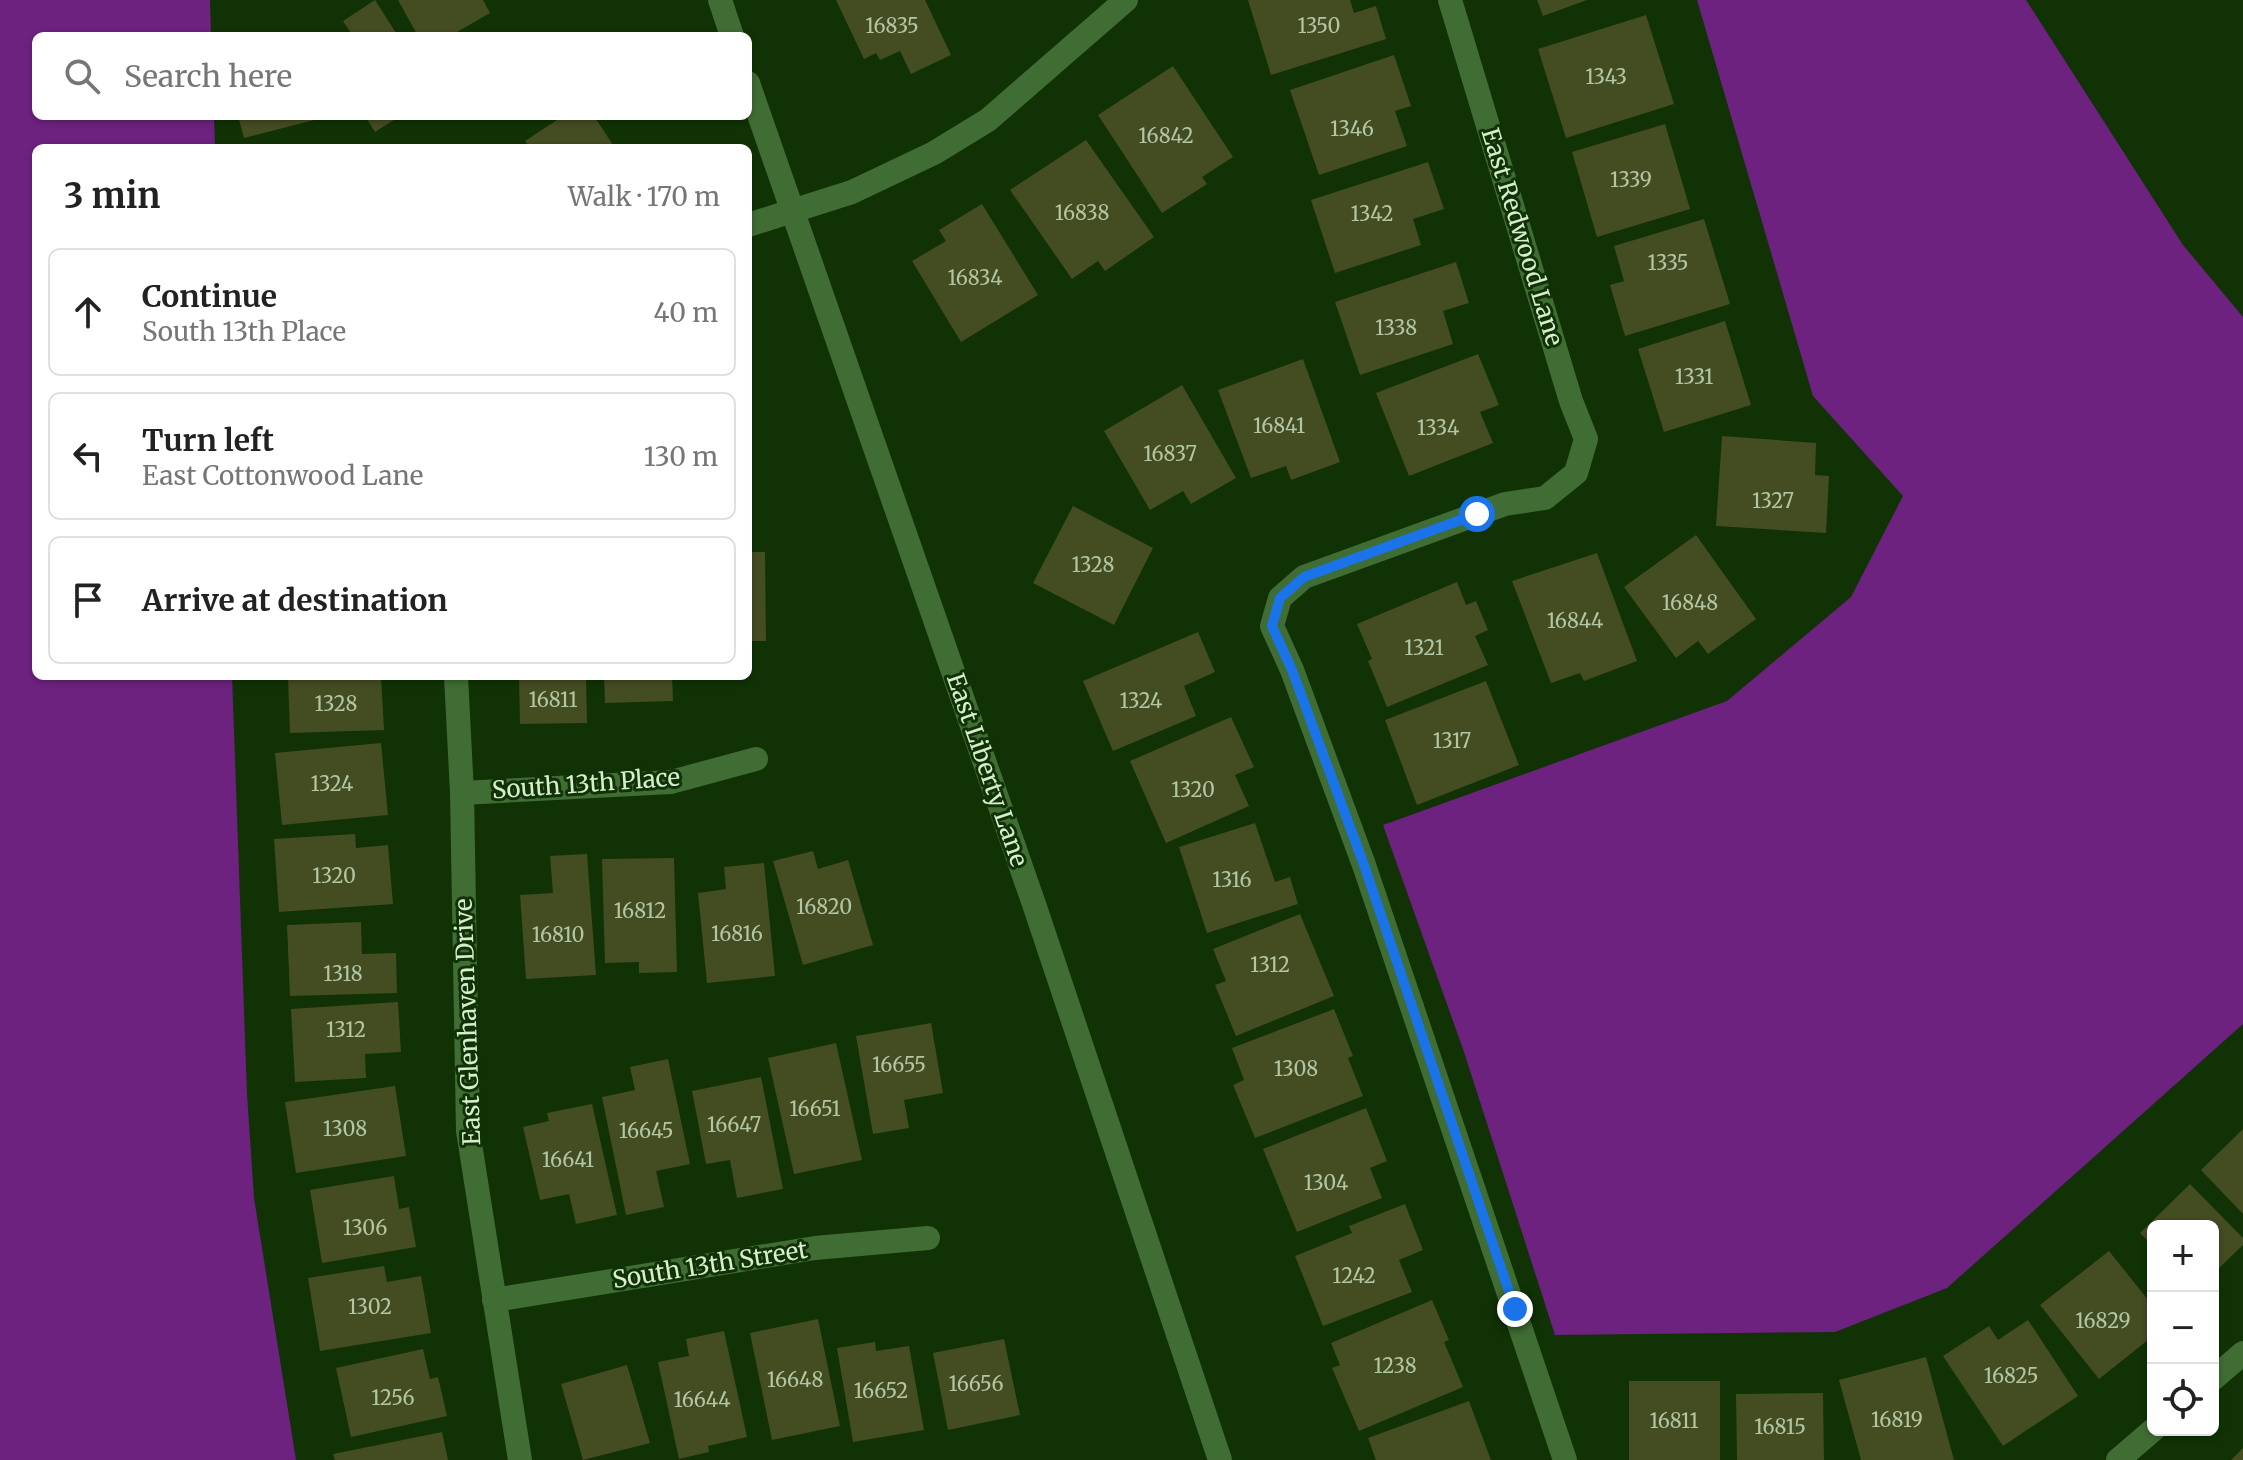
<!DOCTYPE html>
<meta charset="utf-8">
<style>
body{margin:0;font-family:Merriweather,serif;background:#f2f2f2;color:#222}
.controls{position:absolute;right:24px;bottom:24px;display:grid;overflow:hidden;border-radius:12px;box-shadow:0 2px 6px #0004}
.controls button{width:72px;height:72px;display:grid;place-items:center;padding:0;border:0;border-bottom:2px solid #e0e0e0;background:#fff;color:#222;font:40px sans-serif}
.stop{position:absolute;width:24px;height:24px;margin:-18px;border:6px solid #1a73e8;border-radius:50%;background:#fff}
.stop.end{background:#1a73e8;border-color:#fff;box-shadow:0 2px 8px #0008}
.list{margin:0;padding:0;list-style:none}
h2{display:flex;justify-content:space-between;align-items:center;height:104px;margin:0;padding:0 32px;font-size:34px}
h2 small{font-size:26px;font-weight:400;color:#767676}
.list li{display:grid;grid-template-columns:52px 1fr auto;gap:24px;align-items:center;box-sizing:border-box;height:128px;margin:0 16px 16px;padding:0 16px;border:2px solid #e0e0e0;border-radius:12px}
.list b{display:block;font-size:30px;white-space:nowrap}
.list p{margin:0;font-size:26px;white-space:nowrap;color:#767676}
.list em{font-size:26px;font-style:normal;color:#767676}
.icon{flex:none;width:44px;height:44px;fill:none;stroke:currentColor;stroke-width:2;stroke-linecap:round;stroke-linejoin:round}
.map{position:relative;flex:none;width:2243px;height:1460px;overflow:hidden}
.search{position:absolute;background:#fff;box-shadow:0 2px 6px #0004;left:32px;top:32px;width:720px;height:88px;display:flex;align-items:center;gap:20px;box-sizing:border-box;padding:0 28px;border-radius:12px;color:#767676;font-size:30px}
.panel{position:absolute;background:#fff;box-shadow:0 2px 6px #0004;left:32px;top:144px;width:720px;height:536px;border-radius:12px}
.map>svg:first-child{display:block}
</style>
<div class="map">
<svg width="2243" height="1460" viewBox="0 0 2243 1460">
<rect width="100%" height="100%" fill="#103205"/>
<path fill="#6d227f" d="M0,0H210L211,36H36V116H214L215,148H36V676H232L247,1094L254,1198L296,1460H0Z
M1697,0H2026L2183,245L2243,317V1024L1947,1288L1835,1332L1555,1335L1463,1049L1383,825L1727,701L1851,597L1903,496L1813,396Z"/>
<path fill="#444c22" d="M375,0L398,36H353L343,21Z
M398,0H483L490,13L450,36H418Z
M836,0H925L951,55L911,74L900,51L880,60L876,53L864,59Z
M1248,0H1350L1354,13L1376,6L1386,39L1271,75Z
M1537,0H1587L1543,16Z
M1646,15L1674,104L1566,138L1538,49Z
M1394,55L1411,106L1395,111L1407,146L1319,175L1290,90Z
M1173,66L1233,157L1202,177L1207,184L1162,213L1098,115Z
M238,116H317L318,119L244,138Z
M365,116H400L375,132Z
M563,116H594L615,148H530L525,141Z
M1665,124L1690,209L1597,237L1572,152Z
M1086,140L1154,237L1105,271L1098,261L1072,279L1010,190Z
M1428,162L1444,209L1413,219L1421,245L1335,273L1311,200Z
M982,204L1038,295L961,342L912,261L946,241L939,230Z
M1704,219L1730,304L1625,336L1610,285L1624,281L1614,246Z
M1456,262L1469,303L1443,311L1453,344L1360,375L1335,302Z
M1725,321L1751,405L1664,432L1638,349Z
M1478,354L1499,405L1480,412L1493,443L1409,476L1376,393Z
M1303,359L1340,462L1291,480L1286,466L1251,478L1218,390Z
M1182,385L1236,478L1191,504L1183,491L1150,510L1104,431Z
M1722,436L1816,443L1815,475L1829,476L1826,533L1716,526Z
M1073,506L1153,548L1114,625L1033,583Z
M1696,535L1756,619L1708,654L1698,641L1676,658L1624,587Z
M748,552H765L766,641H748Z
M1597,553L1637,661L1584,681L1580,673L1551,683L1512,581Z
M1457,582L1466,605L1476,601L1488,630L1475,636L1488,665L1387,707L1368,661L1372,659L1357,624Z
M1198,632L1215,672L1184,686L1196,716L1113,751L1083,681Z
M299,676H381L384,730L290,733L288,678Z
M519,676H586L587,723L520,724Z
M604,676H672L673,701L605,703Z
M1486,681L1519,765L1417,805L1385,720Z
M1231,717L1254,767L1235,775L1249,806L1166,843L1130,761Z
M381,743L388,815L282,825L275,753Z
M1255,823L1275,882L1290,877L1298,904L1207,933L1179,847Z
M355,834L356,848L388,845L393,904L279,912L274,839Z
M813,851L818,869L848,860L873,945L803,965L773,861Z
M587,854L596,975L526,979L520,895L553,893L550,856Z
M674,858L677,972L639,973V962L605,963L602,859Z
M764,863L775,976L707,983L698,893L726,889L724,867Z
M1300,914L1334,996L1236,1036L1215,985L1226,981L1213,949Z
M361,922L362,954L396,953L397,993L290,996L287,925Z
M398,1002L401,1052L365,1054L366,1078L295,1082L291,1009Z
M1334,1009L1353,1056L1348,1058L1363,1096L1255,1138L1233,1085L1244,1080L1232,1048Z
M931,1023L943,1093L904,1100L909,1128L873,1134L856,1036Z
M836,1043L862,1160L794,1174L768,1058Z
M668,1059L690,1164L656,1171L664,1207L626,1215L602,1097L635,1090L630,1067Z
M761,1077L783,1189L737,1198L730,1160L706,1164L692,1091Z
M395,1086L406,1156L296,1173L285,1102Z
M592,1104L617,1215L576,1224L569,1194L540,1200L523,1127L549,1121L547,1113Z
M1366,1108L1387,1161L1370,1168L1382,1198L1297,1232L1263,1149Z
M2243,1129V1214L2201,1170Z
M394,1176L399,1209L409,1207L416,1247L322,1263L310,1190Z
M2190,1184L2243,1238V1245L2213,1274V1226H2153V1246L2140,1233Z
M1405,1204L1423,1250L1399,1260L1412,1292L1323,1326L1295,1256L1352,1233L1349,1226Z
M2109,1251L2153,1306V1336L2099,1379L2040,1305Z
M384,1266L387,1282L421,1276L431,1333L320,1351L308,1278Z
M1432,1300L1449,1340L1444,1342L1463,1387L1359,1431L1332,1368L1340,1365L1331,1343Z
M818,1319L840,1426L772,1440L750,1333Z
M2028,1320L2078,1396L2003,1446L1943,1356L1989,1326L1998,1340Z
M724,1331L747,1437L708,1446L709,1452L679,1459L658,1362L689,1356L686,1339Z
M1004,1339L1020,1415L948,1430L933,1353Z
M875,1342L876,1351L909,1346L924,1430L853,1442L837,1348Z
M423,1349L430,1379L438,1377L447,1416L351,1437L336,1368Z
M1926,1357L1954,1460H1861L1839,1380Z
M627,1365L650,1443L583,1460L561,1384Z
M1629,1381H1720V1460H1629Z
M1823,1393L1824,1460H1737L1736,1394Z
M1469,1401L1491,1460H1376L1368,1438Z
M442,1432L448,1460H335L333,1454Z
M2243,1448V1460H2231Z"/>
<g fill="none" stroke-linecap="round" stroke-linejoin="round">
<path stroke="#406d33" stroke-width="24" d="M720,0L732,36
M1450,0L1571,401L1586,439L1576,473L1545,498L1505,504L1304,577L1280,598L1272,626L1292,670L1364,865L1565,1460
M748,83L1035,907L1220,1460
M748,225L852,192L934,153L988,120L1126,0
M456,676L462,793L468,1131L520,1460
M462,793L671,782L756,759
M494,1300L815,1248L928,1238
M2213,1379L2243,1353
M2118,1460L2153,1430"/>
</g>
<g fill="none" stroke-linecap="round" stroke-linejoin="round">
<path stroke="#1a73e8" stroke-width="10" d="M1477,514L1304,577L1280,598L1272,626L1292,670L1364,865L1515,1309"/>
</g>
<g text-anchor="middle" stroke-width="6" stroke-linejoin="round" paint-order="stroke">
<g font-size="20" fill="#b1c6a3">
<text x="892" y="33">16835</text>
<text x="1319" y="33">1350</text>
<text x="1606" y="84">1343</text>
<text x="1352" y="136">1346</text>
<text x="1166" y="143">16842</text>
<text x="1631" y="187">1339</text>
<text x="1082" y="220">16838</text>
<text x="1372" y="221">1342</text>
<text x="1668" y="270">1335</text>
<text x="975" y="285">16834</text>
<text x="1396" y="335">1338</text>
<text x="1694" y="384">1331</text>
<text x="1279" y="433">16841</text>
<text x="1438" y="435">1334</text>
<text x="1170" y="461">16837</text>
<text x="1773" y="508">1327</text>
<text x="1093" y="572">1328</text>
<text x="1690" y="610">16848</text>
<text x="1575" y="628">16844</text>
<text x="1424" y="655">1321</text>
<text x="553" y="707">16811</text>
<text x="1141" y="708">1324</text>
<text x="336" y="711">1328</text>
<text x="1452" y="748">1317</text>
<text x="332" y="791">1324</text>
<text x="1193" y="797">1320</text>
<text x="334" y="883">1320</text>
<text x="1232" y="887">1316</text>
<text x="824" y="914">16820</text>
<text x="640" y="918">16812</text>
<text x="737" y="941">16816</text>
<text x="558" y="942">16810</text>
<text x="1270" y="972">1312</text>
<text x="343" y="981">1318</text>
<text x="346" y="1037">1312</text>
<text x="899" y="1072">16655</text>
<text x="1296" y="1076">1308</text>
<text x="815" y="1116">16651</text>
<text x="734" y="1132">16647</text>
<text x="345" y="1136">1308</text>
<text x="646" y="1138">16645</text>
<text x="568" y="1167">16641</text>
<text x="1326" y="1190">1304</text>
<text x="365" y="1235">1306</text>
<text x="1354" y="1283">1242</text>
<text x="370" y="1314">1302</text>
<text x="2103" y="1328">16829</text>
<text x="1395" y="1373">1238</text>
<text x="2011" y="1383">16825</text>
<text x="795" y="1387">16648</text>
<text x="976" y="1391">16656</text>
<text x="881" y="1398">16652</text>
<text x="393" y="1405">1256</text>
<text x="702" y="1407">16644</text>
<text x="1897" y="1427">16819</text>
<text x="1674" y="1428">16811</text>
<text x="1780" y="1434">16815</text>
</g>
<g font-size="24" fill="#d5eece" stroke="#103205">
<text transform="translate(1522 237) rotate(73)" y="8">East Redwood Lane</text>
<text transform="translate(987 770) rotate(71)" y="8">East Liberty Lane</text>
<text transform="translate(586 784) rotate(-4)" y="8">South 13th Place</text>
<text transform="translate(468 1022) rotate(-92)" y="8">East Glenhaven Drive</text>
<text transform="translate(710 1265) rotate(-9)" y="8">South 13th Street</text>
</g>
</g>
</svg>
<div class="controls">
<button>+</button>
<button>−</button>
<button><svg class="icon" aria-label="locate" viewBox="0 0 24 24"><circle cx="12" cy="12" r="6"/><path d="M12 2v4M12 18v4M2 12h4M18 12h4"/></svg></button>
</div>
<div class="stop" style="left:1477px;top:514px"></div>
<div class="stop end" style="left:1515px;top:1309px"></div>
<div class="search"><svg class="icon" aria-label="search" viewBox="0 0 24 24"><circle cx="10" cy="10" r="6"/><path d="M15 15l6 6"/></svg>Search here</div>
<section class="panel">
<h2>3 min<small>Walk · 170 m</small></h2>
<ul class="list">
<li><svg class="icon" aria-label="ahead" viewBox="0 0 24 24"><path d="M12 20V5M6 11l6-6 6 6"/></svg><div><b>Continue</b><p>South 13th Place</p></div><em>40 m</em></li>
<li><svg class="icon" aria-label="left" viewBox="0 0 24 24"><path d="M17 20v-9H6M10 6l-5 5 5 5"/></svg><div><b>Turn left</b><p>East Cottonwood Lane</p></div><em>130 m</em></li>
<li><svg class="icon" aria-label="arrive" viewBox="0 0 24 24"><path d="M6 21V4h12l-3 4 3 4H6"/></svg><div><b>Arrive at destination</b></div></li>
</ul>
</section>
</div>
